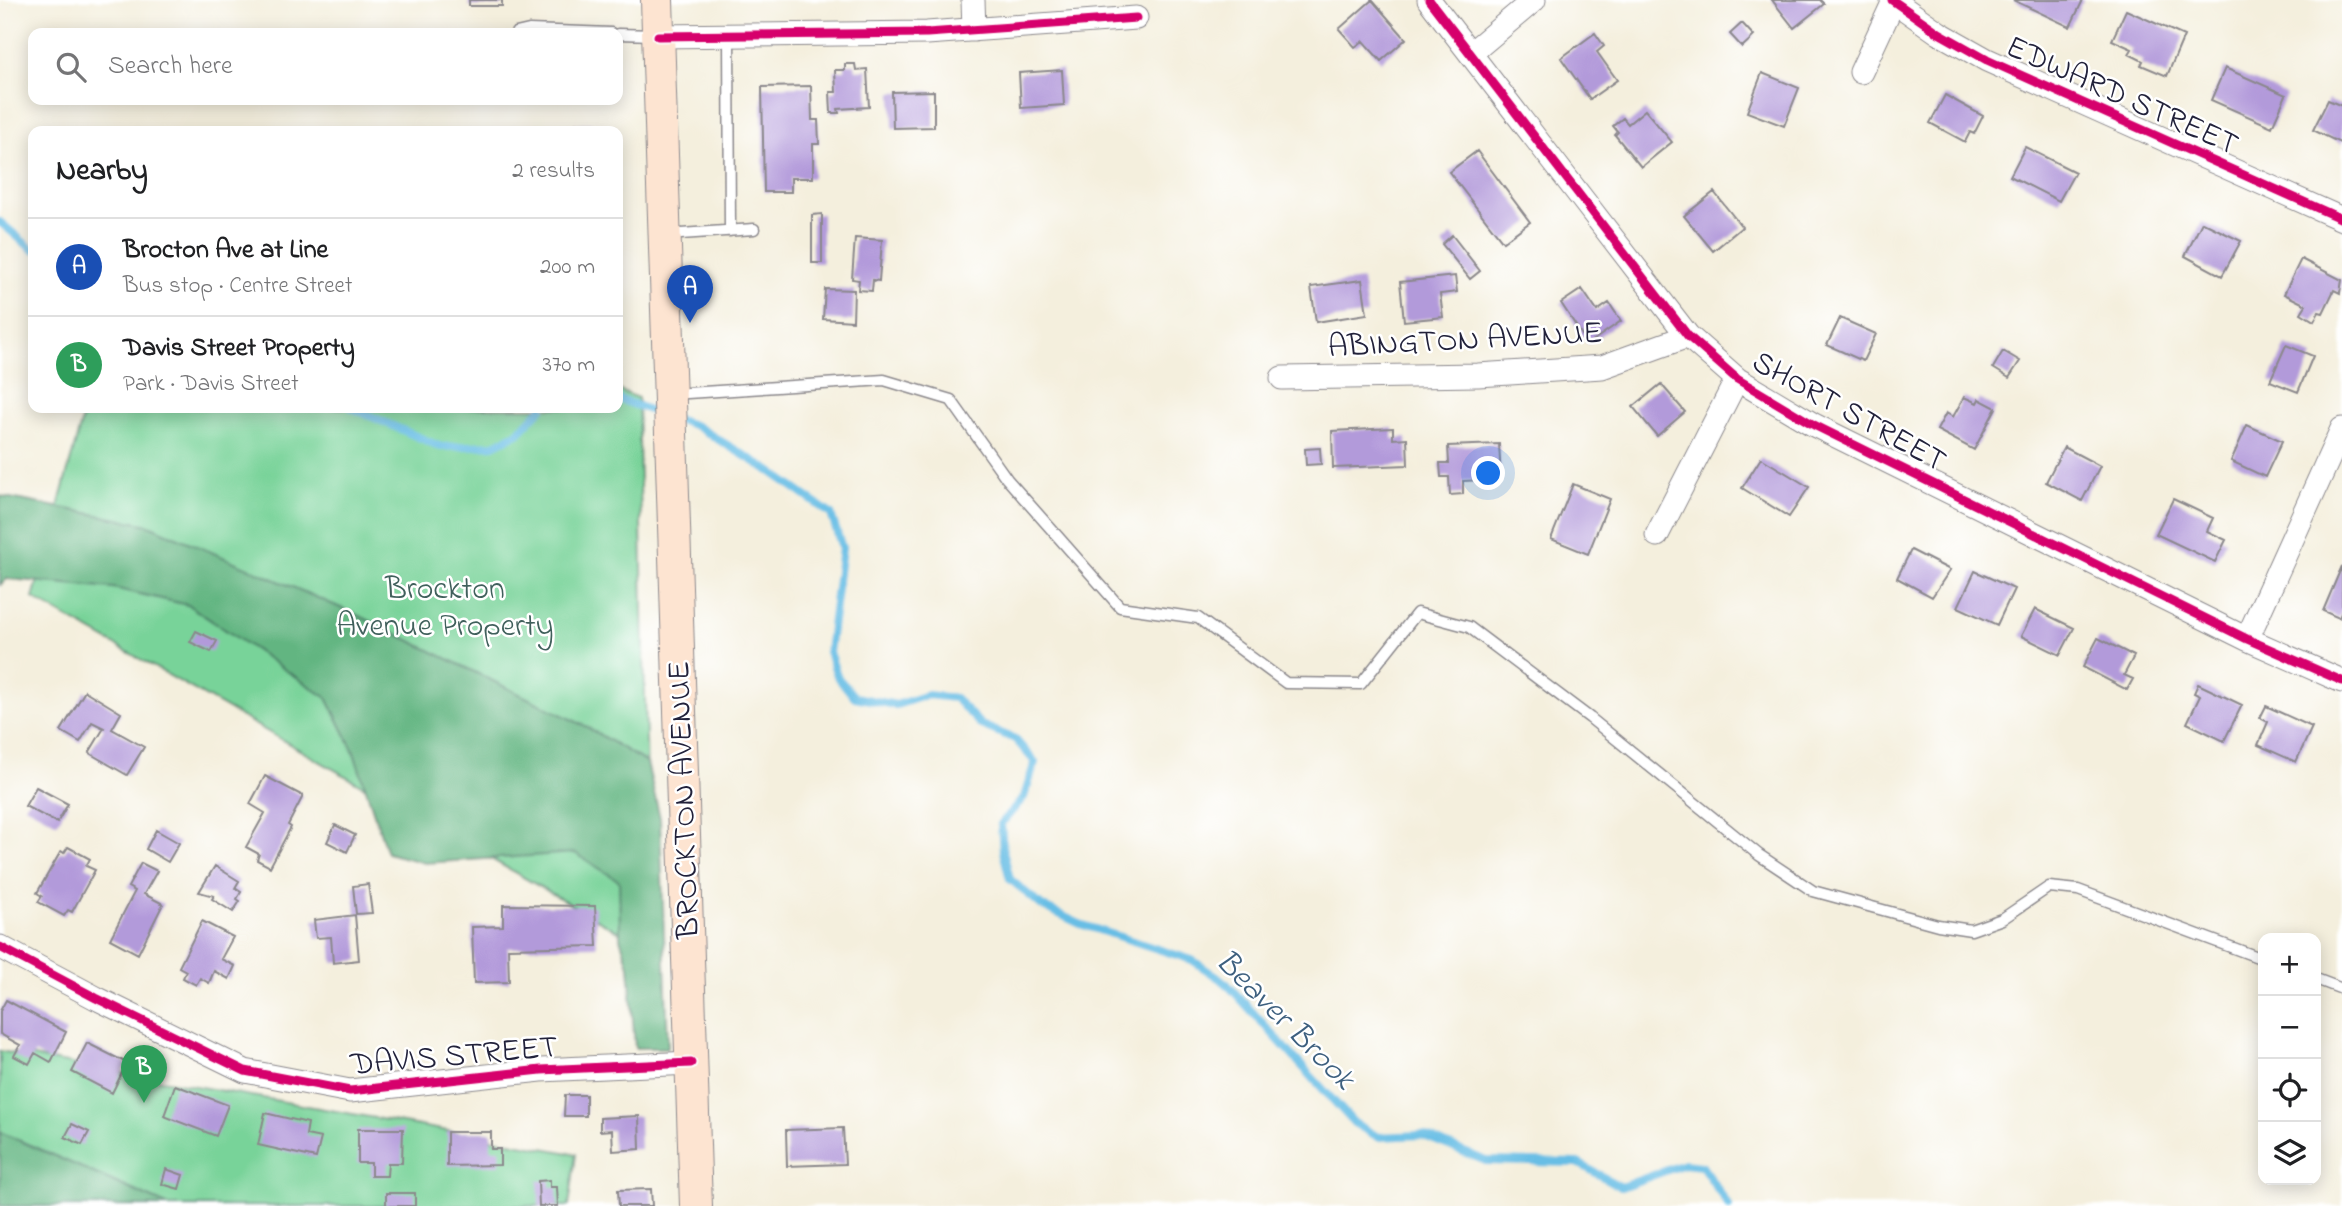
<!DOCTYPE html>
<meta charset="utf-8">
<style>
body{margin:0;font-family:"Indie Flower",sans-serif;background:#f6f6f6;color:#202124}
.controls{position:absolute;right:21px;bottom:21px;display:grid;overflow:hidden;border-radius:14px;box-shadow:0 4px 18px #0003}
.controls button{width:63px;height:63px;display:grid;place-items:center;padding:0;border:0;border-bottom:2px solid #e0e0e0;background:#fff;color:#202124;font:35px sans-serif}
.you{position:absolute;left:1489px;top:474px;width:24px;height:24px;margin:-18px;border:5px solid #fff;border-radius:50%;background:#1a73e8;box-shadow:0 0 0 10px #1a73e833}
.badge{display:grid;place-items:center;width:46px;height:46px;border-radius:50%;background:#7c3aed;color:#fff;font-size:23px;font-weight:700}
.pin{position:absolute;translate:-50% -58px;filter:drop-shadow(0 2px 4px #0008)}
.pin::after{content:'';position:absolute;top:37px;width:24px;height:21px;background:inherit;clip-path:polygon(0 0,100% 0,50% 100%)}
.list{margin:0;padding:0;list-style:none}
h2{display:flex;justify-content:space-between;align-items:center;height:91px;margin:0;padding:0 28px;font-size:30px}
h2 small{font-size:23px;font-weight:400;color:#757577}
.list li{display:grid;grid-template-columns:46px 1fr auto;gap:21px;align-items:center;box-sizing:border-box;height:98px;padding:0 28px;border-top:2px solid #e0e0e0}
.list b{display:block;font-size:26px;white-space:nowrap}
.list p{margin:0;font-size:23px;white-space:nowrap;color:#757577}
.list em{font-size:23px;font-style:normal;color:#757577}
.icon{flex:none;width:38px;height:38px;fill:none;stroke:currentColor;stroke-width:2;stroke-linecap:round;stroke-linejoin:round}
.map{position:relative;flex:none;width:2342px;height:1206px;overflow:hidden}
.search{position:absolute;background:#fff;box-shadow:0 4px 18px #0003;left:28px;top:28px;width:595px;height:77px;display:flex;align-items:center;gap:18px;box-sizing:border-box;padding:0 24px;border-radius:14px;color:#757577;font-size:26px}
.panel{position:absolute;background:#fff;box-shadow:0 4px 18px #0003;left:28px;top:126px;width:595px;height:287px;border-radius:14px}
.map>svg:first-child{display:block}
</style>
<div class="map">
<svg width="2342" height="1206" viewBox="0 0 2342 1206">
<rect width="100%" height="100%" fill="#fff"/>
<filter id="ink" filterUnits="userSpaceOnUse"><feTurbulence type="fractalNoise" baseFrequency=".0143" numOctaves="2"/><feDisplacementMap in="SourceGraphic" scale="14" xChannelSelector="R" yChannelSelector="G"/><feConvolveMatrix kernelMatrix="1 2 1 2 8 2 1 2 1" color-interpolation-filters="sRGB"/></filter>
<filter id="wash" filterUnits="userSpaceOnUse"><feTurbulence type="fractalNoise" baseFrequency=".00686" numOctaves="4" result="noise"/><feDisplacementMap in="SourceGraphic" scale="28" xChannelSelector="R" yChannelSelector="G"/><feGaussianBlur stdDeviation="1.57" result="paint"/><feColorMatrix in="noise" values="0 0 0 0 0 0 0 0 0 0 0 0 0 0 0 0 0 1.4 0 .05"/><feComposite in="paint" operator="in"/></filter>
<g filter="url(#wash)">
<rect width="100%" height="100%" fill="#f4efdd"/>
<path fill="#78d399" stroke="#4d7a6a" stroke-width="2" d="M618,390L638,398L651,950L33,598L85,408H618Z
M0,1051L576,1154L569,1206H0Z"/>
<path fill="#62b581" stroke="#426c5e" stroke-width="2" d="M0,496L149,525L364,618L585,726L647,763L660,818L668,1048H635L629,966L620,938L619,881L575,853L425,863L387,853L353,750L327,698L188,605L113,588L7,579L0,585Z
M0,1132L169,1206H0Z"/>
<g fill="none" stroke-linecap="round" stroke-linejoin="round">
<path stroke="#68bee5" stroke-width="8" d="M0,222L33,250
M618,399L663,415
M352,408L441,447L494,445L518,433L542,408
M679,420L696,426L770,471L831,514L842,548L829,652L838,678L855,697L896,705L927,695L955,698L981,725L1015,739L1035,762L1024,797L1001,824L1003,851L1010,879L1042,906L1080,924L1192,960L1226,983L1354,1123L1378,1137L1422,1135L1486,1161L1578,1163L1621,1187L1684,1164L1702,1166L1729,1206"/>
</g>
<g id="blocks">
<path fill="#b29ada" d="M469,0H502V6H469Z
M1372,0L1406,39L1381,61L1363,41L1355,47L1339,29Z
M1772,0H1820L1824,4L1794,28Z
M2013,0H2083L2070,27Z
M2126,10L2184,36L2167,76L2141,65L2143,61L2129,54L2132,49L2112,40Z
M1742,23L1754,36L1742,47L1730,34Z
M1595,33L1604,46L1597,52L1617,80L1590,99L1561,58Z
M845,64H855L856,70L867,69L869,107L838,109L839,113H831L830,92H836L835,70H845Z
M2225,68L2286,95L2272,127L2211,100Z
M1062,70L1064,105L1021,108L1019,73Z
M1762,73L1799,88L1784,126L1747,112Z
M811,86L812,120H818L819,144H813V178H791V192H764L762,87Z
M934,91V127L893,128L892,92Z
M1945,95L1983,116L1974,134L1970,132L1965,142L1930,123Z
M2328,100L2342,106V144L2313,130Z
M1645,110L1672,142L1641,167L1615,135L1618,132L1613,126L1623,118L1628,124Z
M591,123V131H574V124Z
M2025,147L2075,172L2059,201L2010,176Z
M1477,151L1530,222L1503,242L1449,172Z
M1714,192L1742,227L1713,251L1684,216Z
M822,214V263H812V215Z
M2202,222L2241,241L2222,276L2185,256Z
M1452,235L1480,271L1470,279L1442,244Z
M855,238L882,240L879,281L873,280L872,291L858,290L859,280L852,279Z
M2301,259L2342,280L2340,293L2334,290L2323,313L2319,312L2314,321L2301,313L2306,305L2284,294Z
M1455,276L1457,292L1440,294L1443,317L1404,321L1400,282Z
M1362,280L1367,314L1316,322L1311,287Z
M825,289L854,290L853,321L823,319Z
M1582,289L1597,311L1609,303L1621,321L1588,344L1561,303Z
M1840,318L1876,334L1863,361L1827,345Z
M2286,345L2313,356L2298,392L2270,381Z
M2003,351L2020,361L2009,378L1993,368Z
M1661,384L1685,412L1657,436L1633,407Z
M1964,397L1977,403L1979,399L1996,408L1974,450L1937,430L1946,413L1953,417Z
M2247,425L2282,441L2265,477L2231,461Z
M1393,428V439L1407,438L1408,465L1333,468L1332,431Z
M1499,444L1501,479L1463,481V494L1450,495L1449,477H1441L1440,463H1449L1448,446Z
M2064,447L2100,466L2082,501L2046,482Z
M1320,448L1321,464L1306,465L1305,449Z
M1761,458L1809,487L1789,517L1742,488Z
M1573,484L1610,499L1588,554L1551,539Z
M2173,499L2213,518L2207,531L2226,540L2215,562L2156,534Z
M1911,550L1950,570L1932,597L1897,578Z
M2342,566V611L2339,618L2323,611Z
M1975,571L2014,589L1997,625L1958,607Z
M2035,609L2074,628L2060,655L2021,636Z
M196,631L217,641L211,652L190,642Z
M2098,638L2134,656L2124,675L2133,679L2127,690L2083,667Z
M2198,684L2242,705L2224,741L2187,723L2200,696L2194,693Z
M85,691L121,713L112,729L144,747L127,775L89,753L104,728L92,722L80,742L61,731Z
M2266,706L2312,727L2296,762L2258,745L2268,722L2260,718Z
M265,776L303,796L288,825L291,827L270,867L257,860L259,854L246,847L265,813L250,804Z
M36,787L68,804L57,823L25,806Z
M335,825L355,835L347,852L327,842Z
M156,830L179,843L168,862L146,849Z
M68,847L90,859L86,866L95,870L72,912L68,910L64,916L38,902L42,896L37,893L61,851L64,853Z
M141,863L157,871L144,894L163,904L138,954L110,939L135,891L128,887Z
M215,866L239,881L235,888L241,892L237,899L240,901L233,912L212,899L214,896L199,892Z
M368,884L372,913L356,914L353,886Z
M503,905L595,906L597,946L508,948L509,982L474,983L472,927L503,926Z
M355,915L359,960L333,963L331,937L316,938L314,920Z
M202,921L233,937L221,959L235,966L229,979L214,971L209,983L200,978L196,985L183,978L186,971L179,967Z
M6,1000L66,1032L51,1062L35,1053L29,1064L14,1056L20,1045L0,1034V1011Z
M87,1043L127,1063L112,1093L72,1072Z
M175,1085L228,1105L216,1136L164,1116Z
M565,1095H586V1116H564Z
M265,1113L308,1123L306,1135L321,1138L316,1158L258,1145Z
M639,1116L640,1149L613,1151L612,1130L600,1131V1118Z
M72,1124L89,1132L82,1145L65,1137Z
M843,1128L845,1164L787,1166L786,1130Z
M358,1129H403L402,1163H388L387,1176H371V1163H358Z
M447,1132H491V1149H500V1165L447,1166Z
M166,1169L183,1175L179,1189L162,1184Z
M550,1180V1187H557L558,1206H539L538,1181Z
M651,1189L652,1206H619L618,1190Z
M386,1193H415V1206H386Z"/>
</g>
</g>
<g filter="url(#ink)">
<use href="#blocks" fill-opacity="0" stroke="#8b888c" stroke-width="2"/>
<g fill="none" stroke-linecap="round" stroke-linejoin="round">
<g stroke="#8b888c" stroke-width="13">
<path id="service" d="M516,33L529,30L611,33
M618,34L655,35
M729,34L730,231
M666,235L754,229
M672,394L884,380L951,400L1007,479L1120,607L1198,618L1286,683L1361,684L1417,613L1469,627L1590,718L1759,855L1813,891L1938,925L1971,930L2002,919L2049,887L2078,890L2263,959
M2316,979L2342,989"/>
</g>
<g stroke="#8b888c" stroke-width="25">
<path id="minor" d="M973,0L974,30
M1429,0L1688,336L1737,379L1814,425L2247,639L2342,681
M1892,0L1939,33L1987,60L2342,219
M658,36L927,33L1136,18
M1471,53L1534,0
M1861,72L1894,1
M1282,378L1478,375L1602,367L1688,336
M1657,535L1737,379
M2247,639L2342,429
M0,947L96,998L245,1071L350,1091L541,1070L691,1063"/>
</g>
<g stroke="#8b888c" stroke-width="34">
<path id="secondary" d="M657,0L696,1206"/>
</g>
<use href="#service" stroke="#fff" stroke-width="10"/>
<use href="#minor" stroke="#fff" stroke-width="23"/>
<use href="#secondary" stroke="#fde4d1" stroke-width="32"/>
<g stroke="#fff" stroke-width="13">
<path id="cycleway" d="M1429,0L1688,336L1737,379L1814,425L2247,639L2342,681
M1892,0L1939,33L1987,60L2342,219
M658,36L927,33L1136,18
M0,947L96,998L245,1071L350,1091L541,1070L691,1063"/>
</g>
<use href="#cycleway" stroke="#d6006c" stroke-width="9"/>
</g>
</g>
<g text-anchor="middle" stroke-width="5" stroke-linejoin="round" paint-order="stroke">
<g font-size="32" fill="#22223b" stroke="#fff">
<text transform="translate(2123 94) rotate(24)" y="11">EDWARD STREET</text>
<text transform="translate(1465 338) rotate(-3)" y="11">ABINGTON AVENUE</text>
<text transform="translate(1850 410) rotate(29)" y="11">SHORT STREET</text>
<text transform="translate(682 800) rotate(-92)" y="11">BROCKTON AVENUE</text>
<text transform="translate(454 1054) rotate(-5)" y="11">DAVIS STREET</text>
</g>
<g font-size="32" fill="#40605c" stroke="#fff">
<text x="445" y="598">Brockton<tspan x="445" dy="37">Avenue Property</tspan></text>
</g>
<g font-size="33" font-style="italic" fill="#3e607f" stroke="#fff">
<text transform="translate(1287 1018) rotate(45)" y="12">Beaver Brook</text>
</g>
</g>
</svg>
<div class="controls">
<button>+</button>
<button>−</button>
<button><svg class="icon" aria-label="locate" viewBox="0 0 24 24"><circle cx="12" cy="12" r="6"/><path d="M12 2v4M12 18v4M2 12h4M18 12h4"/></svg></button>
<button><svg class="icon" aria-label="layers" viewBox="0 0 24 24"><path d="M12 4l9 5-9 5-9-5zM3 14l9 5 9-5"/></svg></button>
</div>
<div class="you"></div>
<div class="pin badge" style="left:690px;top:323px;background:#1a4fb4">A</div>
<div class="pin badge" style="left:144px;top:1103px;background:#2e9e5b">B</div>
<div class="search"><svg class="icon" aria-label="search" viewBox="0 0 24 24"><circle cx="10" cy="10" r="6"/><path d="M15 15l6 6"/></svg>Search here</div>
<section class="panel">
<h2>Nearby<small>2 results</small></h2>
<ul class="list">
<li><span class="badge" style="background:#1a4fb4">A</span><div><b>Brocton Ave at Line</b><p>Bus stop · Centre Street</p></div><em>200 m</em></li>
<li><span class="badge" style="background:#2e9e5b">B</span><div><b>Davis Street Property</b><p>Park · Davis Street</p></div><em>370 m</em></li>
</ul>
</section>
</div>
